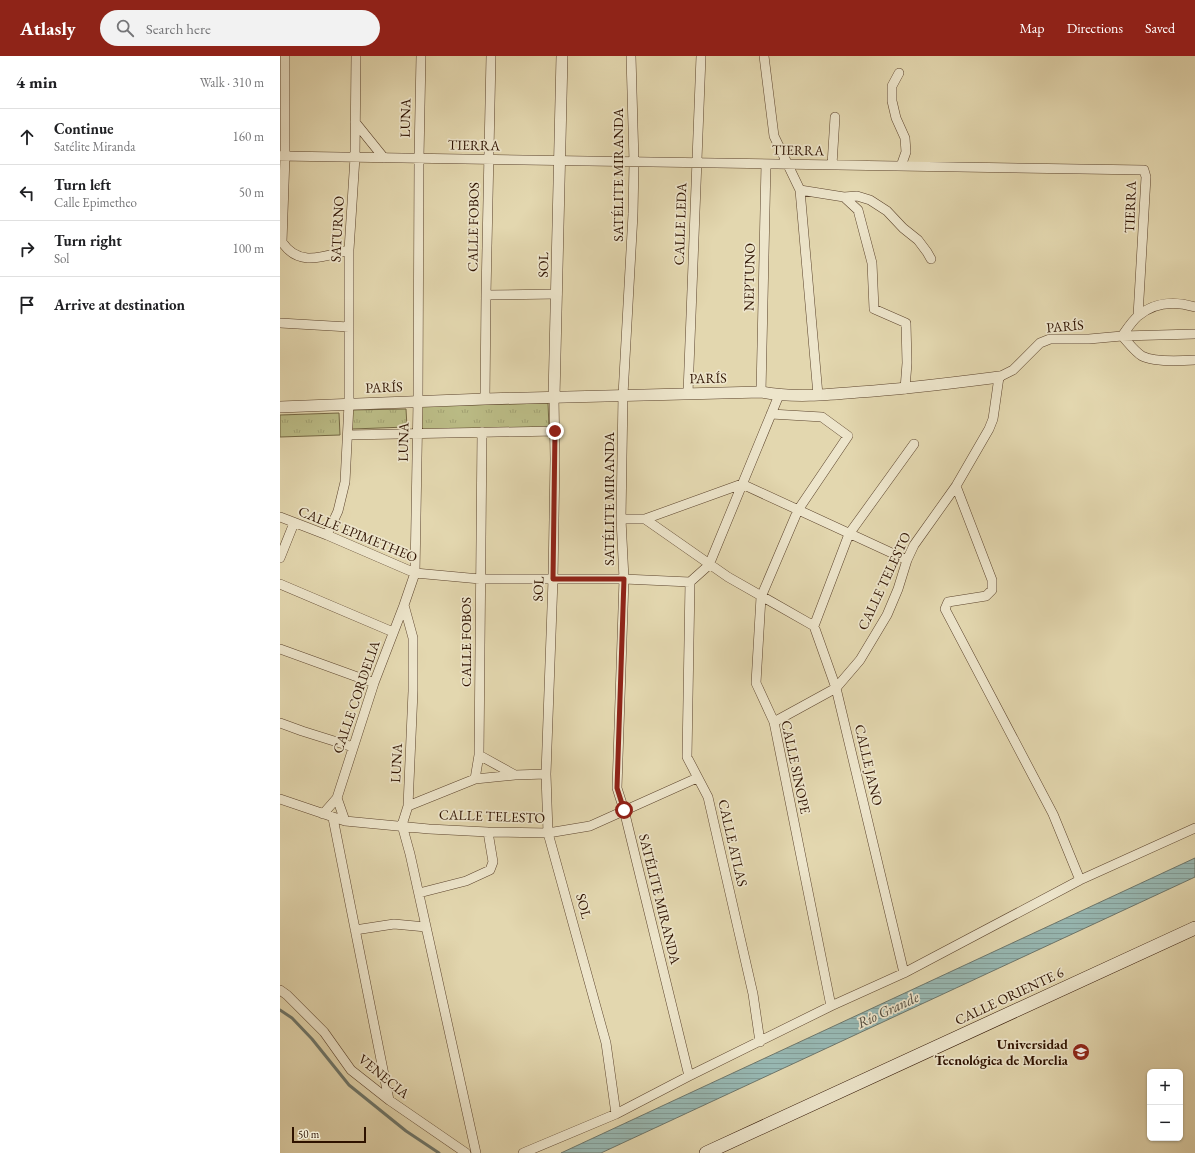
<!DOCTYPE html>
<meta charset="utf-8">
<style>
body{margin:0;font-family:"EB Garamond",serif;background:#f2f2f2;color:#202124}
.controls{position:absolute;right:12px;bottom:12px;display:grid;overflow:hidden;border-radius:6px;box-shadow:0 1px 3px #0004}
.controls button{width:36px;height:36px;display:grid;place-items:center;padding:0;border:0;border-bottom:1px solid #e0e0e0;background:#fff;color:#202124;font:20px sans-serif}
.scale{position:absolute;left:12px;bottom:10px;width:74px;box-sizing:border-box;padding-left:4px;border:2px solid #2e1200;border-top:0;font-size:11px;line-height:14px;white-space:nowrap;color:#2e1200;-webkit-text-stroke:3px #ede5cb;paint-order:stroke}
.stop{position:absolute;width:12px;height:12px;margin:-9px;border:3px solid #8f2418;border-radius:50%;background:#fff}
.stop.end{background:#8f2418;border-color:#fff;box-shadow:0 1px 4px #0008}
.list{margin:0;padding:0;list-style:none}
h2{display:flex;justify-content:space-between;align-items:center;height:52px;margin:0;padding:0 16px;font-size:17px}
h2 small{font-size:13px;font-weight:400;color:#757577}
.list li{display:grid;grid-template-columns:26px 1fr auto;gap:12px;align-items:center;box-sizing:border-box;height:56px;padding:0 16px;border-top:1px solid #e0e0e0}
.list b{display:block;font-size:15px;white-space:nowrap}
.list p{margin:0;font-size:13px;white-space:nowrap;color:#757577}
.list em{font-size:13px;font-style:normal;color:#757577}
.icon{flex:none;width:22px;height:22px;fill:none;stroke:currentColor;stroke-width:2;stroke-linecap:round;stroke-linejoin:round}
.map{position:relative;flex:none;width:915px;height:1097px;overflow:hidden}
header{display:flex;align-items:center;gap:24px;box-sizing:border-box;height:56px;padding:0 20px;background:#8f2418;color:#fff}
header strong{font-size:19px}
nav{display:flex;gap:22px;margin-inline-start:auto;font-size:14px}
.search{width:280px;height:36px;background:#f2f2f2;display:flex;align-items:center;gap:10px;box-sizing:border-box;padding:0 14px;border-radius:22px;color:#757577;font-size:15px}
main{display:flex}
aside{flex:1;background:#fff}
.map>svg:first-child{display:block}
</style>
<header>
<strong>Atlasly</strong>
<div class="search"><svg class="icon" aria-label="search" viewBox="0 0 24 24"><circle cx="10" cy="10" r="6"/><path d="M15 15l6 6"/></svg>Search here</div>
<nav><a>Map</a><a>Directions</a><a>Saved</a></nav>
</header>
<main>
<aside>
<h2>4 min<small>Walk · 310 m</small></h2>
<ul class="list">
<li><svg class="icon" aria-label="ahead" viewBox="0 0 24 24"><path d="M12 20V5M6 11l6-6 6 6"/></svg><div><b>Continue</b><p>Satélite Miranda</p></div><em>160 m</em></li>
<li><svg class="icon" aria-label="left" viewBox="0 0 24 24"><path d="M17 20v-9H6M10 6l-5 5 5 5"/></svg><div><b>Turn left</b><p>Calle Epimetheo</p></div><em>50 m</em></li>
<li><svg class="icon" aria-label="right" viewBox="0 0 24 24"><path d="M7 20v-9h11M14 6l5 5-5 5"/></svg><div><b>Turn right</b><p>Sol</p></div><em>100 m</em></li>
<li><svg class="icon" aria-label="arrive" viewBox="0 0 24 24"><path d="M6 21V4h12l-3 4 3 4H6"/></svg><div><b>Arrive at destination</b></div></li>
</ul>
</aside>
<div class="map">
<svg width="915" height="1097" viewBox="0 0 915 1097">
<defs>
<pattern id="grass-tufts" width="24" height="20" patternUnits="userSpaceOnUse"><rect width="24" height="20" fill="#bbbc86"/><path d="M3 7l-1-3M5 7V3M7 7l1-3M15 17l-1-3M17 17v-4M19 17l1-3" fill="none" stroke="#a1a172"/></pattern>
<pattern id="water-rules" width="6" height="5" patternUnits="userSpaceOnUse"><rect width="6" height="5" fill="#97b8b3"/><path d="M0 2.5h6" fill="none" stroke="#829d98"/></pattern>
</defs>
<rect width="100%" height="100%" fill="#e3d7af"/>
<filter id="stains"><feTurbulence type="fractalNoise" baseFrequency=".005" numOctaves="4"/><feColorMatrix values="0 0 0 0 .2 0 0 0 0 .09 0 0 0 0 .02 0 0 0 .5 -.17"/></filter>
<radialGradient id="worn" r=".72"><stop offset=".6" stop-color="#630" stop-opacity="0"/><stop offset="1" stop-color="#630" stop-opacity=".3"/></radialGradient>
<path fill="url(#grass-tufts)" stroke="#746743" d="M268,347L269,371L141,374V350Z
M126,353L127,371L72,373L71,354Z
M59,357L60,379L0,381V359Z"/>
<path fill="url(#water-rules)" stroke="#6d766b" d="M915,802V821L321,1097H281Z"/>
<g fill="none" stroke-linecap="round" stroke-linejoin="round">
<path stroke="#6d766b" stroke-width="3" d="M0,954L12,962L32,983L69,1029L126,1075L159,1097"/>
<g stroke="#5b432c" stroke-width="10">
<path id="minor" d="M141,0L139,102L138,345L135,517L124,549L133,582V635L128,750L122,769L130,798L196,1097
M351,0L354,106L353,158L343,339L341,463L344,523L337,732L344,754L409,1020
M484,0L494,80L520,134L538,339
M619,17L612,30V45L616,62L625,82L626,96L621,110
M75,66L104,102
M0,100L864,114L866,121L858,260
M552,109L555,61
M520,134L564,141L578,154L592,207L594,253L626,267L627,307L625,333
M564,141L577,140L590,144L607,155L623,172L638,184L647,196L651,203
M2,186L5,100V0
M2,186C19,212 44,200 69,194
M206,239L277,238
M0,267L69,271
M842,280C847,273 852,265 858,260C874,246 895,245 915,251
M842,280C848,286 854,295 862,300C874,306 901,305 915,304
M481,336L486,108
M408,337L421,0
M274,341L275,403L273,523L266,718L268,777L326,987L336,1058
M205,343L206,239L211,0
M491,358L542,361L568,380L518,454L481,541L476,627L494,666L551,950
M68,379L275,375
M676,430L712,524V534L706,540L668,546L665,553L773,758L800,824
M0,461L47,479L135,517L200,523H344L410,526
M341,463H365L448,521L534,570L556,632L624,917
M365,463L462,428L627,504
M47,479L58,455L65,426L69,348V194L75,101L76,0
M0,502L14,467
M0,528L113,576
M534,570L569,478L634,388
M0,593L94,627
M494,666L556,632L580,604L607,559L618,533L627,504L634,489L676,430L709,373L713,363L719,321L733,314L760,287L770,283H809L842,280L915,278
M0,667L22,675L73,691
M199,699L235,719
M195,723L199,699L202,376
M57,742L65,765
M0,743L65,765L149,773L208,776L268,777L310,770L417,722
M128,750L195,723L235,719L266,718
M43,758L57,742L94,627L124,549
M53,762L109,1044
M139,837L186,825L210,814L213,806L208,776
M75,874L114,868L146,871
M0,934L7,939L44,976L71,1014L109,1044L186,1097
M480,986L473,938L428,741L407,701L410,526L429,509L499,339
M243,1097L336,1058L409,1020L551,950L624,917L800,824L915,772"/>
</g>
<g stroke="#5b432c" stroke-width="12">
<path id="tertiary" d="M274,341L282,0
M0,351L205,343L481,336C513,342 546,339 579,336C626,333 672,327 719,321"/>
</g>
<g stroke="#2e1200" stroke-width="14">
<path id="secondary" d="M426,1097L915,872"/>
</g>
<use href="#minor" stroke="#ede5cb" stroke-width="9"/>
<use href="#tertiary" stroke="#ede5cb" stroke-width="11"/>
<use href="#secondary" stroke="#ede5cb" stroke-width="13"/>
</g>
<g fill="none" stroke-linecap="round" stroke-linejoin="round">
<path stroke="#8f2418" stroke-width="5" d="M275,375L273,523H344L337,732L344,754"/>
</g>
<defs>
<g id="university-disc" transform="scale(0.9)"><circle r="9.5" fill="#8f2418" stroke="#ede5cb"/><path d="M0-5L7-2L0 1L-7-2ZM-4 1L0 2.5L4 1V4Q0 6-4 4Z" fill="#fff"/></g>
</defs>
<g fill-rule="evenodd">
<use href="#university-disc" x="801" y="996"/>
</g>
<g text-anchor="middle" stroke-width="3.5" stroke-linejoin="round" paint-order="stroke">
<g font-size="14" fill="#2e1200" stroke="#ede5cb">
<text transform="translate(125 62) rotate(-89)" y="5">LUNA</text>
<text transform="translate(194 89) rotate(1)" y="5">TIERRA</text>
<text transform="translate(518 94) rotate(1)" y="5">TIERRA</text>
<text transform="translate(338 119) rotate(-90)" y="5">SATÉLITE MIRANDA</text>
<text transform="translate(850 151) rotate(-88)" y="5">TIERRA</text>
<text transform="translate(400 168) rotate(-88)" y="5">CALLE LEDA</text>
<text transform="translate(193 171) rotate(-89)" y="5">CALLE FOBOS</text>
<text transform="translate(57 173) rotate(-87)" y="5">SATURNO</text>
<text transform="translate(263 209) rotate(-89)" y="5">SOL</text>
<text transform="translate(469 221) rotate(-89)" y="5">NEPTUNO</text>
<text transform="translate(785 270) rotate(-5)" y="5">PARÍS</text>
<text transform="translate(428 322) rotate(-1)" y="5">PARÍS</text>
<text transform="translate(104 331) rotate(-2)" y="5">PARÍS</text>
<text transform="translate(123 386) rotate(-89)" y="5">LUNA</text>
<text transform="translate(329 443) rotate(-90)" y="5">SATÉLITE MIRANDA</text>
<text transform="translate(78 478) rotate(22)" y="5">CALLE EPIMETHEO</text>
<text transform="translate(604 525) rotate(-65)" y="5">CALLE TELESTO</text>
<text transform="translate(258 533) rotate(-88)" y="5">SOL</text>
<text transform="translate(186 586) rotate(-90)" y="5">CALLE FOBOS</text>
<text transform="translate(76 641) rotate(-71)" y="5">CALLE CORDELIA</text>
<text transform="translate(116 707) rotate(-87)" y="5">LUNA</text>
<text transform="translate(589 709) rotate(77)" y="5">CALLE JANO</text>
<text transform="translate(516 711) rotate(78)" y="5">CALLE SINOPE</text>
<text transform="translate(212 760) rotate(2)" y="5">CALLE TELESTO</text>
<text transform="translate(453 787) rotate(77)" y="5">CALLE ATLAS</text>
<text transform="translate(380 843) rotate(76)" y="5">SATÉLITE MIRANDA</text>
<text transform="translate(304 850) rotate(75)" y="5">SOL</text>
<text transform="translate(729 940) rotate(-25)" y="5">CALLE ORIENTE 6</text>
<text transform="translate(104 1020) rotate(39)" y="5">VENECIA</text>
</g>
<g font-size="14" font-weight="bold" fill="#2e1200" stroke="#ede5cb" text-anchor="end">
<text x="788" y="993">Universidad<tspan x="788" dy="16">Tecnológica de Morelia</tspan></text>
</g>
<g font-size="15" font-style="italic" fill="#534c3f" stroke="#ede5cb">
<text transform="translate(608 954) rotate(-25)" y="5">Río Grande</text>
</g>
</g>
<rect width="100%" height="100%" filter="url(#stains)"/>
<rect width="100%" height="100%" fill="url(#worn)"/>
</svg>
<div class="controls">
<button>+</button>
<button>−</button>
</div>
<div class="scale">50 m</div>
<div class="stop" style="left:344px;top:754px"></div>
<div class="stop end" style="left:275px;top:375px"></div>
</div>
</main>
